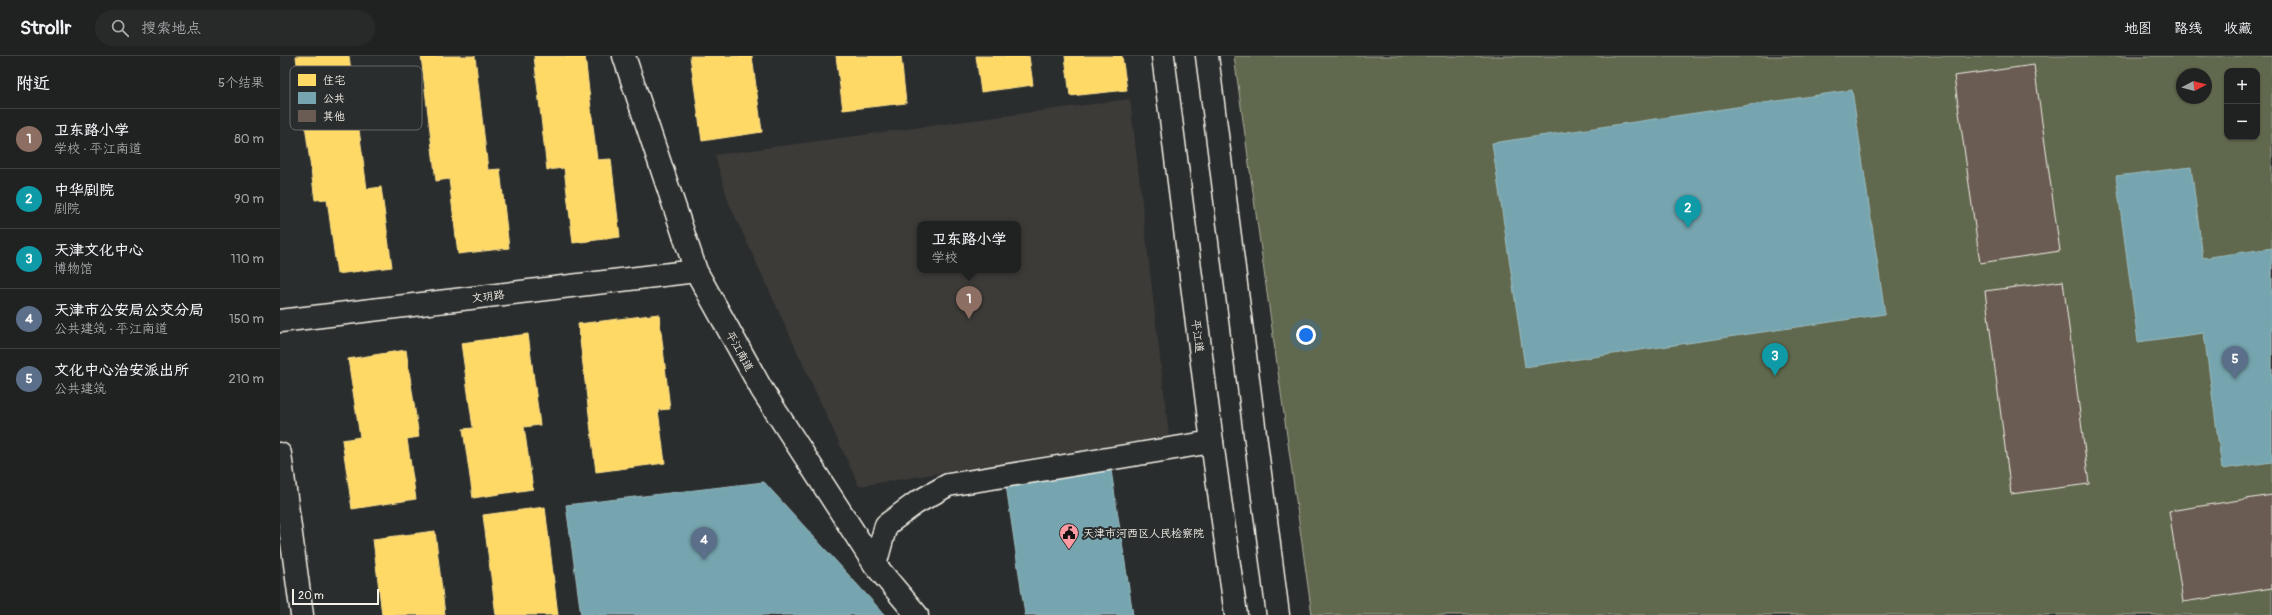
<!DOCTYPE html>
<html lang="zh">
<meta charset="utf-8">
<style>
body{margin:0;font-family:Pangolin,"LXGW WenKai TC",sans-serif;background:#282a2a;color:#f1f3f6}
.controls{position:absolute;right:12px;top:12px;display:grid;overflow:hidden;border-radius:8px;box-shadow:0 1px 3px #0004}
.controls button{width:36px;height:36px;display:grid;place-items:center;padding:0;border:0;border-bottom:1px solid #3d3f40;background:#202222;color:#f1f3f6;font:20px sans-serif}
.compass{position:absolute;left:1896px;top:12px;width:36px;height:36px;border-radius:50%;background:#202222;box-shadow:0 1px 3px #0004;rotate:83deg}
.scale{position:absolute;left:12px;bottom:10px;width:87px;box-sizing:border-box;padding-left:4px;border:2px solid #f4f1e8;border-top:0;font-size:11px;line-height:14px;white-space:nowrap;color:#f4f1e8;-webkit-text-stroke:3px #2a2d2e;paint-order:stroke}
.you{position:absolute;left:1026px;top:279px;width:14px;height:14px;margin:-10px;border:3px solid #fff;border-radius:50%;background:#1a73e8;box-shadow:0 0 0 6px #1a73e833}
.badge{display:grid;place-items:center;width:26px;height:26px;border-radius:50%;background:#2563eb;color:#fff;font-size:13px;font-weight:700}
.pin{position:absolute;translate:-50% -33px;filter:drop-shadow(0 1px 2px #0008)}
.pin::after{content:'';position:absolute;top:21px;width:14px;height:12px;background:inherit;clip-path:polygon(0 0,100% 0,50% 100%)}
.popup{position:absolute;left:637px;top:165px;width:104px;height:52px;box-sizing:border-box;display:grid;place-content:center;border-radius:8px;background:#202222;filter:drop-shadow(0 1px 3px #0005);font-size:13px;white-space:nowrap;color:#a2a4a5}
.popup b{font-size:15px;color:#f1f3f6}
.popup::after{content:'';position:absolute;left:50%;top:100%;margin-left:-8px;border:8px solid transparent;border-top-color:#202222}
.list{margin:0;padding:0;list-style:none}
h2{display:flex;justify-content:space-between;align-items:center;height:52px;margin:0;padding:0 16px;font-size:17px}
h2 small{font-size:13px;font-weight:400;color:#a2a4a5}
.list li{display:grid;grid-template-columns:26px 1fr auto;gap:12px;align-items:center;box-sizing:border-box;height:60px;padding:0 16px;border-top:1px solid #3d3f40}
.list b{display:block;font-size:15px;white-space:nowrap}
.list p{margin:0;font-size:13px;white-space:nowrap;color:#a2a4a5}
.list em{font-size:13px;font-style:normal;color:#a2a4a5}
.icon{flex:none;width:22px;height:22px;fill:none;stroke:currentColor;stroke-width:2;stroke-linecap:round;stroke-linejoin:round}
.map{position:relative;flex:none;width:1992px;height:559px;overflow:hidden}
header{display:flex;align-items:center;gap:24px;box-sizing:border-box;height:56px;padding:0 20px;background:#202222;border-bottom:1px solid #3d3f40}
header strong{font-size:19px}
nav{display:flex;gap:22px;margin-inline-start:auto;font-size:14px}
.search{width:280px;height:36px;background:#282a2a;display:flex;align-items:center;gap:10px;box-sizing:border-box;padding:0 14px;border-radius:22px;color:#a2a4a5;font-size:15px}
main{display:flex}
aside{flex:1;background:#202222}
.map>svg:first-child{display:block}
</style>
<header>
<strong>Strollr</strong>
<div class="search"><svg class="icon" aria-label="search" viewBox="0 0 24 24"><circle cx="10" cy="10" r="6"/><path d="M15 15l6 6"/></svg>搜索地点</div>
<nav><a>地图</a><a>路线</a><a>收藏</a></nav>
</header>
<main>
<aside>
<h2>附近<small>5个结果</small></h2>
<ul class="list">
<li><span class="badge" style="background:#8d6e63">1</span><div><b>卫东路小学</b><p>学校 · 平江南道</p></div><em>80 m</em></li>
<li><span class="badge" style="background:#0f9aa8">2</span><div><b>中华剧院</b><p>剧院</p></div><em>90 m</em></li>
<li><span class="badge" style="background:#0f9aa8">3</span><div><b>天津文化中心</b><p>博物馆</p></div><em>110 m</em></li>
<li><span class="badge" style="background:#5c6f8a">4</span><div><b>天津市公安局公交分局</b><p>公共建筑 · 平江南道</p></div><em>150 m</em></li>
<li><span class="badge" style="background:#5c6f8a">5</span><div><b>文化中心治安派出所</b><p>公共建筑</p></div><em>210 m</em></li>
</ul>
</aside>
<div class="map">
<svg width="1992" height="559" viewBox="0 0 1992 559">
<rect width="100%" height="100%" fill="#2a2d2e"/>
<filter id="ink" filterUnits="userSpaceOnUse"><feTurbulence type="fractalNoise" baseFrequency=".025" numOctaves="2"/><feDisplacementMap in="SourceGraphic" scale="8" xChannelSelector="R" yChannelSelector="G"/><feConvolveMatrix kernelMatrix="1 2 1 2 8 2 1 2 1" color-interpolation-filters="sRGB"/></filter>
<g filter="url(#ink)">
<path fill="#3d3b39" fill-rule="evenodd" d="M850,43L889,380L579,430L449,147L435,99ZM640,168H738V214H640Z"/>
<path fill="#61684e" stroke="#aaac9b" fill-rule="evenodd" d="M954,0H1992V559H1032ZM1947,15H1977V81H1947ZM1902,18H1926V42H1902Z"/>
<path fill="#ffd966" stroke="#fce08d" d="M16,0H69L87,133L101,131L112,211L57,218L47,143L35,144Z
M141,0H195L208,114L220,113L229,192L178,198L169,123L156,125Z
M254,0H305L317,104L331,103L340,181L293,187L284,112L267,114Z
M410,0H472L482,76L422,85Z
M556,0H621L626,47L563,54Z
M696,0H749L753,29L701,36Z
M785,0H842L847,34L790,40Z
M379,258L390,353L378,354L385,407L316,416L298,268Z
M248,278L260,369L244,371L253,433L193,442L183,373L193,372L181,287Z
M126,294L139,381L127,383L136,443L72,453L62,384L80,381L68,303Z
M265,451L278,559H216L203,459Z
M155,475L165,559H102L93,483Z"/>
<path fill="#76a5af" stroke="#9cbcc0" d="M1572,34L1605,258L1245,311L1212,87Z
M1911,111L1923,202L1992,192V406L1942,413L1924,277L1858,286L1836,120Z
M831,414L853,559H745L726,429Z
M484,426L605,559H301L286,449Z"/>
<path fill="#6a5c52" stroke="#f4f1e8" d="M1754,9L1780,195L1700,207L1674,20Z
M1783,225L1809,428L1731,438L1705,235Z
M1992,439V532L1903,546L1889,455Z"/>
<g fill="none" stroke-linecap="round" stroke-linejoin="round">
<g stroke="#f4f1e8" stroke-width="25">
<path id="street" d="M344,0L416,215L482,334L595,509L637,559
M0,265L416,215
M595,509L606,469L636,447L668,429L932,386"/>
</g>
<g stroke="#f4f1e8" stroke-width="25">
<path id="secondary" d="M883,0L932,386L956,559
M927,0L998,559
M0,398L22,559"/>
</g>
<use href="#street" stroke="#2a2d2e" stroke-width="22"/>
<use href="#secondary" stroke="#2a2d2e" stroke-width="22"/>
</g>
</g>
<defs>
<g id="civic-pin" transform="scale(1)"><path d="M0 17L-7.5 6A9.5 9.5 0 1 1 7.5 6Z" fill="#ff9aa2" stroke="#2a2d2e"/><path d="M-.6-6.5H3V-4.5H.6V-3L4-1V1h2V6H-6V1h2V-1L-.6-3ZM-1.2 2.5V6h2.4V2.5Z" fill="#111"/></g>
</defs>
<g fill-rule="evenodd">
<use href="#civic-pin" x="789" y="477"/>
</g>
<g text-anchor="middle" stroke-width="4" stroke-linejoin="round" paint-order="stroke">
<g font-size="11" fill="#f4f1e8" stroke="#2a2d2e">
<text transform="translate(208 240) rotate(-7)" y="4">文玥路</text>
<text transform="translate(918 280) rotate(83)" y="4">平江道</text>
<text transform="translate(460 295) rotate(61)" y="4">平江南道</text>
</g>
<g font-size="11" fill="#f4f1e8" stroke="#2a2d2e" text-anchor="start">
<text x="803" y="481">天津市河西区人民检察院</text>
</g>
</g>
<rect x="10" y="10" width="132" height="64" rx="6" fill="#2a2d2e" stroke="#676866" stroke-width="1"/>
<rect x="18" y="18" width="18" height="12" fill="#ffd966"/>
<rect x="18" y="36" width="18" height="12" fill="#76a5af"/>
<rect x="18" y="54" width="18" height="12" fill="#6a5c52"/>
<g font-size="11" fill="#f4f1e8">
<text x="43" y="28">住宅</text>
<text x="43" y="46">公共</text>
<text x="43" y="64">其他</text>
</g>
</svg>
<div class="controls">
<button>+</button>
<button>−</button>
</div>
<svg class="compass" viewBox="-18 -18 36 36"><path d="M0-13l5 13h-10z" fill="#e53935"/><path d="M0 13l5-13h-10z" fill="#a2a4a5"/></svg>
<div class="scale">20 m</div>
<div class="you"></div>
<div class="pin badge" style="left:689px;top:263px;background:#8d6e63">1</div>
<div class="popup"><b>卫东路小学</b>学校</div>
<div class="pin badge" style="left:1408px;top:172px;background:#0f9aa8">2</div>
<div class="pin badge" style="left:1495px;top:320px;background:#0f9aa8">3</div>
<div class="pin badge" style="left:424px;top:504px;background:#5c6f8a">4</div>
<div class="pin badge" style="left:1955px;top:323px;background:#5c6f8a">5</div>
</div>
</main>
